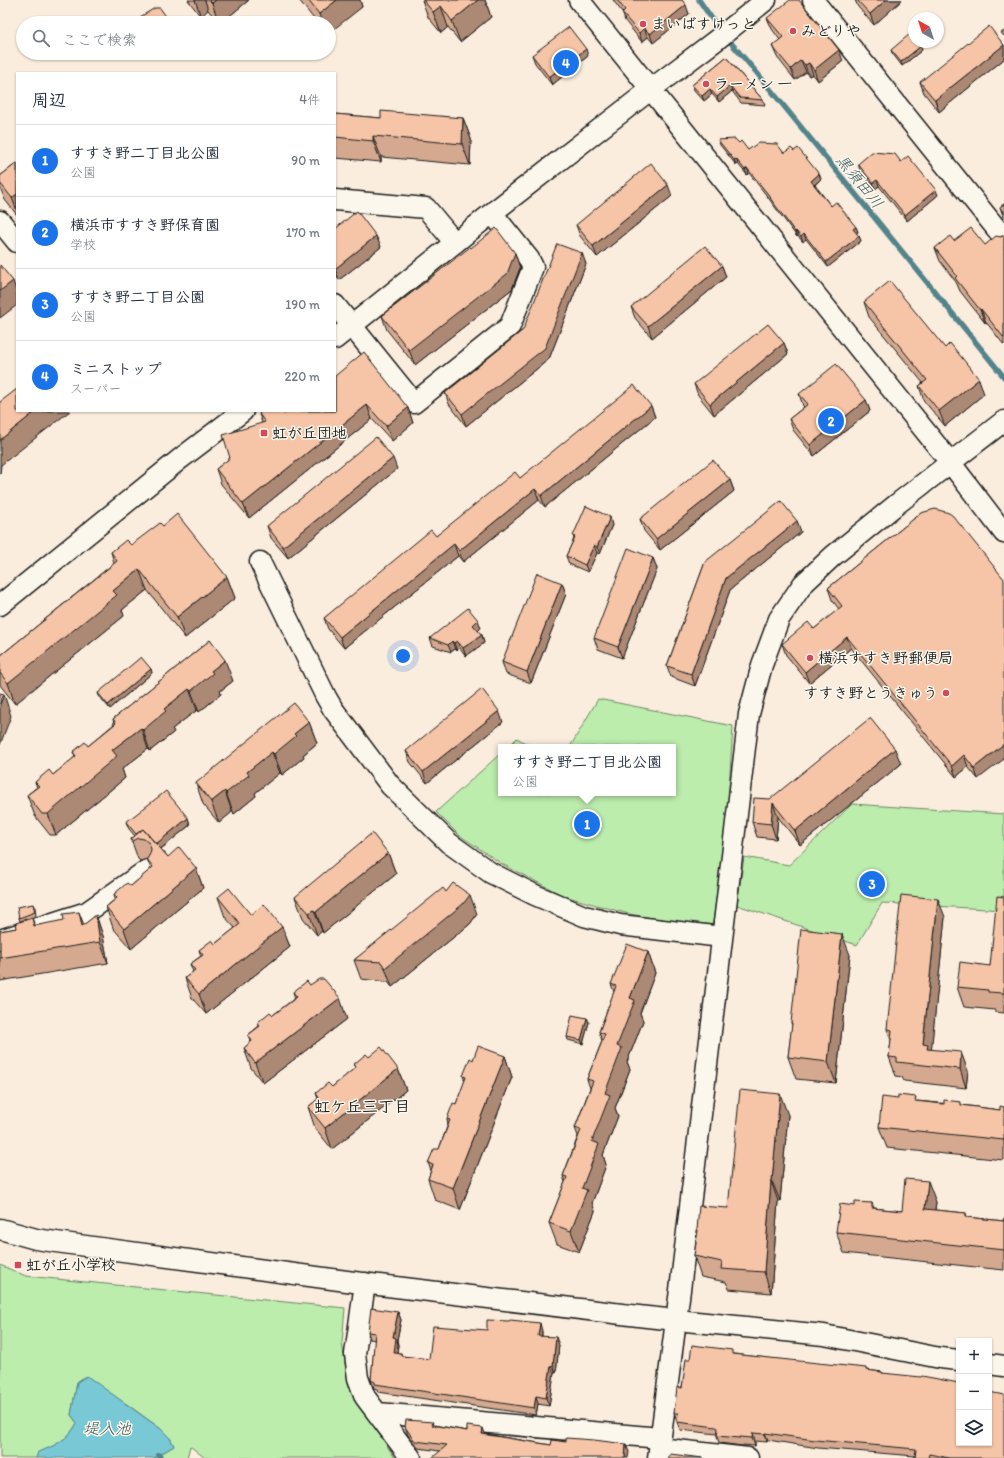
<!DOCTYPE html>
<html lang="ja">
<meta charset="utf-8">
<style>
body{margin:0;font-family:Itim,"Klee One",sans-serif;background:#f6f6f7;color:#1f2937}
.controls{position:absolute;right:12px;bottom:12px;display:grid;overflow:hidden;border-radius:0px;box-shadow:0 1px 3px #0004}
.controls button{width:36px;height:36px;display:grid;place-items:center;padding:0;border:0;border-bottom:1px solid #e0e1e3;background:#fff;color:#1f2937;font:20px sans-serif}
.compass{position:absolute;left:908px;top:12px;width:36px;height:36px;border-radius:50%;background:#fff;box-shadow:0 1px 3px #0004;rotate:321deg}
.you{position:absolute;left:403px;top:656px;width:14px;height:14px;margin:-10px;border:3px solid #fff;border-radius:50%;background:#1a73e8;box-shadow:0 0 0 6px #1a73e833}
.badge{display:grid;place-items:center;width:26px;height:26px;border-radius:50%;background:#1a73e8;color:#fff;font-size:13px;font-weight:700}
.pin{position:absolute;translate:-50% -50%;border:2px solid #fff;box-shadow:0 1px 4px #0006}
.popup{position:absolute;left:498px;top:744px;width:178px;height:52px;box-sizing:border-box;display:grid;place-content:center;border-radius:0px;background:#fff;filter:drop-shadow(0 1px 3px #0005);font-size:13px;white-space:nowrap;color:#747a83}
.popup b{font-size:15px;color:#1f2937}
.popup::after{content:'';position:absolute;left:50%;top:100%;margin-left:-8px;border:8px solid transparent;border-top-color:#fff}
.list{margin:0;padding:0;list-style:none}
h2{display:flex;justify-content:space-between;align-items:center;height:52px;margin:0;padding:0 16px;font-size:17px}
h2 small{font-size:13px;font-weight:400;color:#747a83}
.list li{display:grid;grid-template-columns:26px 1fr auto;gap:12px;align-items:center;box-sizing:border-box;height:72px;padding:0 16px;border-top:1px solid #e0e1e3}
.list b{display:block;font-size:15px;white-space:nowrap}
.list p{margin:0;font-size:13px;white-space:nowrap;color:#747a83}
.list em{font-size:13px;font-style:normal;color:#747a83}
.icon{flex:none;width:22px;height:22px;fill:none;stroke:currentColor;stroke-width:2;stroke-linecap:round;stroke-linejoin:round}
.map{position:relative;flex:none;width:1004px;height:1458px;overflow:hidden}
.search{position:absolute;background:#fff;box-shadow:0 1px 3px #0004;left:16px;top:16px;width:320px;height:44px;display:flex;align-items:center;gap:10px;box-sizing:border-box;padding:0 14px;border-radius:22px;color:#747a83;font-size:15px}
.panel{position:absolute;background:#fff;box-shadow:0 1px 3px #0004;left:16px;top:72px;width:320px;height:340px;border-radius:0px}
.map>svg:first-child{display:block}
</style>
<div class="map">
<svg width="1004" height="1458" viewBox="0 0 1004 1458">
<rect width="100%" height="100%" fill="#faedde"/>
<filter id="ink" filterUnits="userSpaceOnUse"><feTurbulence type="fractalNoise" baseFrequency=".025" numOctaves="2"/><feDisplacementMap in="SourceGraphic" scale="8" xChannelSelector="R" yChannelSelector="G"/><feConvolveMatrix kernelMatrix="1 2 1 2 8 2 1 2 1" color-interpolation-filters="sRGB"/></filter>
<g filter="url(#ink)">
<path fill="#bcedad" stroke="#6c8464" d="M598,699L733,726L726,835L712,928L629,914L564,896L502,864L459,835L436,812L501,753V793H673V747H570Z
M517,738L532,747H508Z
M852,804L1004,814V910L882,903L857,945L737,905L744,857L789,865Z
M0,1265L26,1276L345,1308L342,1343L349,1389L395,1458H205L190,1446L187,1458H154L174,1446L170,1438L161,1429L128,1405L84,1377L77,1382L71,1415L77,1423C68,1440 55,1446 39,1452L36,1458H0Z"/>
<path fill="#78c8d5" stroke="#53838b" d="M87,1376L161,1429L170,1438L174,1446L154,1458H36L38,1452C55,1446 69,1439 77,1423L71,1415L77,1382Z"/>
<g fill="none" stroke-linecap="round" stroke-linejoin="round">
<path stroke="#53838b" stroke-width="5.5" d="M699,0L719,29L757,73L1004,377
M159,1455L161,1458"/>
<g stroke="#1c1c1c" stroke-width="23">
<path id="minor" d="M579,0L950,462L1004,533
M813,0L1004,238
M335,200L426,208L455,243
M0,221L17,242
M335,305L414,403L510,326L533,267L529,259L492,213
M335,339L492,213L650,90L715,41L766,0
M260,562L326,697L333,709L390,785L449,843L491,873L535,895L584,916L620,925L722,937
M0,605L180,459L243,411
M0,940L87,912L147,870
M0,1229L36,1239L56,1242L354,1282L647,1317L824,1335L940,1358L959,1360
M365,1283L355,1354L358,1378L365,1397L411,1458
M989,1364L1004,1366
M378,1413L660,1438
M659,1448L748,1458
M658,1458L680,1290L749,714L762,665L779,619L803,584L833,556L897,504L1004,421"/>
</g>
<use href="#minor" stroke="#fbf7ec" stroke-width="20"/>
</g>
<path fill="#d4a98f" stroke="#1c1c1c" d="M188,0H249L221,23H219L208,10L201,17Z
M299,0H360L362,7L329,23H317Z
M422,0H485L491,17L460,42L448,27L441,33L428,17Z
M613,0H682L689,14L653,43L648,37L642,42L625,21L622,12Z
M855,0H902L874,25L858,7Z
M767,18L843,61L818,81L813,74L809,76L806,72L795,80L777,57L772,46L780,40L772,29Z
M1004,45V59L939,112L924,93L920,82Z
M921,46L922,50L902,66L892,53L891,50Z
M532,55L588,56L552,85L535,63Z
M726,57L763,100L765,105L741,103L732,91L719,102L712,94L704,101L694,90L692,85Z
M335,114L381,118H463L471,139L470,165L381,157V162L335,158Z
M718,140L739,143L748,150L784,153L794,151L819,174L821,179L815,185L831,206L856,227L858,232L856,233L859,236L861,241L828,267L806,239L803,242L798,236L797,237L772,203L770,200L749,173L747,175L738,164L736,165L720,145Z
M17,163V215L5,200L0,187V176Z
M858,164L938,195L907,221L879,186L875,189L860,170Z
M672,196L597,257L580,236L576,225Z
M1004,204V219L1000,207Z
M335,229L376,236L381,247L339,280L335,275Z
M1004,235V345L986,322L985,323L960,291L956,282L940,261L935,248L954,241L985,245Z
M471,248L515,253L520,268L512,289L415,365L387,330L382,316Z
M586,264L549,359L466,426L449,404L445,393L523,330Z
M722,266L726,277L652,338L635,318L631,307Z
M864,302L945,348L984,394L945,426L924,401L919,386L923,383L869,317Z
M784,343L788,354L714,415L698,395L694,384Z
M335,376L408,408L413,423L392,441L372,419L249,518L221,484L216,469L230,458L262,423L259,414H284L335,411Z
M799,394L866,400L870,411L814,456L793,430L789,419L804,407L803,406Z
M651,406L655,417L545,507L539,500L463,562L458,556L344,648L328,629L324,618L436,536L520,478Z
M397,469L288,558L271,538L267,526Z
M730,480L734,491L660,550L644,531L640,519Z
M921,513L978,779L968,767L956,777L851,648L809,683L786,655L782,644L814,629L839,609L832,600L828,588Z
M797,521L801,532L730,590L695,686L671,677L667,666L705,562Z
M612,525L600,554L597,553L588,572L569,564L566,556L574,539L573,536Z
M163,526L227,577L235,598L185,638L147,590L122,610L124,616L15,704L0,685V656L114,563L111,552L131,545Z
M653,558L657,569L622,658L598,649L594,638Z
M562,583L566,594L531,683L506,674L502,662Z
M481,628L478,631L482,635L484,643L466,656L460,648L457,651L455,649L451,652L433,646L430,638Z
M210,640L233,681L220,691L221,694L199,712L197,710L172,729L174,732L150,751L148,749L122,769L125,778L56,835H50L35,816L27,795L37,787L35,782L53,775L75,757L73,752L88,746L114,724L113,719Z
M151,669L152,673L110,709L99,696L98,693Z
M309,722L317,743L303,755L304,757L282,775L280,773L255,793L256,796L234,814L232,812L219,823L203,804L196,783Z
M503,722L427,783L410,762L406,751Z
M901,764L800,845L778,817L776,839L757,837L752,822L770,799Z
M188,818L190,825L161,849L168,857L196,868L203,888L131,949L113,928L106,907L115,899L114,894L131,886L151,869L147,859L140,861L138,859L131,839L135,836L129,829L126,822Z
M388,853L396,874L323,933L322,931L317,935L303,918L295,897Z
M446,892L477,914L470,924L392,987L388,982L361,979L354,960Z
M218,897L251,915L282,927L290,947L206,1014L192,998L185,978L193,972L190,964L201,956L199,950L215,944L235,928L225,917Z
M1004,897V1013L995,1012V1010L964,1007L957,987L990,966Z
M33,904L35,907L36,916L20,921L19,918Z
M96,915L103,936L108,963L0,981V931L17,928L32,918L35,925H84Z
M945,917L931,1050L968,1071L966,1088L904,1081L902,1077L896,1076L889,1057L891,1040L887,1029Z
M648,952L655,973L640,1013L643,1021L627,1062L630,1069L615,1108L618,1116L603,1155L606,1165L592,1203L595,1211L579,1252L557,1244L549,1223L565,1182L563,1176L578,1136L575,1128L590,1088L587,1079L602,1041L599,1032L614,992L611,984Z
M850,955L836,1083L796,1079L788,1057L792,1025L791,1023Z
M310,985L347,1019L263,1083L251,1068L244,1048L251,1042L248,1035L259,1026L258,1022L273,1015L295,998L293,992Z
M587,1018L589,1022L583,1044L568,1040L567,1037Z
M505,1056L512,1077L460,1210L435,1200L428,1179L431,1170L428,1163L439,1149L448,1124L447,1119L456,1104L465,1081L463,1076L473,1060Z
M369,1057L398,1069L406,1090L332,1149L315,1128L308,1107L318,1099L316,1093L332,1087L355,1068L354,1064Z
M917,1101L962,1105L1000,1110L1004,1107V1160L887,1148L879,1127Z
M788,1115L780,1201H778L771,1293L729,1289L726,1282L701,1277L694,1256L697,1232V1230L728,1208Z
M936,1202L935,1210L966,1213L967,1217L1004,1221V1218V1270L844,1253L836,1232L855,1206L872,1203L874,1208L902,1211Z
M398,1312L401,1320L397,1340L398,1345L397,1353H401L402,1356L429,1359L487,1330L542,1331V1336L559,1345L556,1373H554L549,1406L538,1404L536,1415L378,1392L377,1389L374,1388L371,1380L375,1340L370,1339L368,1332Z
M734,1354L882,1372L883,1373L1004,1458H915V1456L818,1448L768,1440L767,1442L755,1441V1446L743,1445V1446L719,1443L717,1436V1434L680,1430L677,1422V1420L674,1413L690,1359Z
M434,1425L485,1434L551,1445L629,1452L440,1451L418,1448L408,1435L405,1427Z"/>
<path fill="#ac8974" stroke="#1c1c1c" d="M195,0H205L208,10L201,17Z
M216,0H249L221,23H219L212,3Z
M337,0H360L362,7L329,33V23H322L319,14Z
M478,0H485L491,17L460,42L452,21Z
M886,0H902L874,25L870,14Z
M686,5L689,14L653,43L650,34Z
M441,6L448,27L441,33L433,12Z
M168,19L169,23H162Z
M644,28L648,37L642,42L639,33Z
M1004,45V59L939,112L935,100Z
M921,46L922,50L902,66L901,62Z
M586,49L588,56L552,85L549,77Z
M839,50L843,61L818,81L814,70Z
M801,60L806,72L795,80L791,69Z
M809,63L813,74L809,76L805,65Z
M730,86L732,91L719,102L717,97Z
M710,89L712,94L704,101L702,96Z
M463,118L471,139L470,165L462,144Z
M373,136L381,157V162L373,141Z
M736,159L738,164L736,165L734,160Z
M747,168L749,173L747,175L745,170Z
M819,174L821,179L813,186L811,181Z
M877,180L879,186L875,189L873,183Z
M668,185L672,196L597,257L593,246Z
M936,190L938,195L907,221L905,215Z
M17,194V211L12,198Z
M856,227L858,232L855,234L853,229Z
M796,231L798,236L797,237L795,232Z
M804,234L806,239L803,242L801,237Z
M376,236L381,247L339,280L335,269Z
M859,236L861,241L828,267L826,262Z
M515,253L520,268L512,289L415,365L409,350Z
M582,253L586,264L549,359L466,426L462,414Z
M722,266L726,277L652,338L648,326Z
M13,281L17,293V305L0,318V291Z
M981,309L986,322L985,323L980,310Z
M784,343L788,354L714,415L710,404Z
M979,379L984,394L945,426L939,411Z
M866,400L870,411L814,456L810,445Z
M367,405L372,419L249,518L243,504Z
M651,406L655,417L545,507L541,496Z
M408,408L413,423L392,441L386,426Z
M36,411H70L1,465L0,474V440Z
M393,458L397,469L288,558L283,547Z
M730,480L734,491L660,550L656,539Z
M535,489L539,500L463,562L459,551Z
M610,517L612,525L600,554L597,547Z
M797,521L801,532L730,590L695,686L691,674L726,578Z
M454,544L458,556L344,648L340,637Z
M594,545L597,553L588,572L585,565Z
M653,558L657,569L622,658L618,647Z
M139,569L147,590L122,610L124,616L15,704L8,683L113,591Z
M227,577L235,598L185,638L177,617Z
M562,583L566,594L531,683L527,672Z
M478,620L481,628L476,633L473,625Z
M482,635L484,643L466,656L463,648Z
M847,637L851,648L809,683L805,672Z
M452,641L455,649L451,652L448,645Z
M457,641L460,648L457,651L454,643Z
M225,660L233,681L220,691L221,694L199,712L191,691L211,671Z
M151,669L152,673L110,709L108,705Z
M189,689L197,710L172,729L174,732L150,751L143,730L164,709Z
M4,694L11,716L0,745V704Z
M499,711L503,722L427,783L423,772Z
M309,722L317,743L303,755L304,757L282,775L274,754L294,734Z
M141,728L148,749L122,769L125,778L56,835L48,814L112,750Z
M1004,744V759L978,779L974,768Z
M895,749L901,764L800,845L795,831Z
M272,752L280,773L255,793L256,796L234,814L226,793L247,772Z
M964,755L968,767L956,777L952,766Z
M225,791L232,812L219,823L211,802Z
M773,803L778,817L776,839L771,824Z
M188,818L190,825L158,851L155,845Z
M388,853L396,874L323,933L316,912Z
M196,868L203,888L131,949L124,929Z
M470,895L477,914L470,924L392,987L385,968Z
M938,899L945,917L931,1053L923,1044Z
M314,910L322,931L317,935L309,913Z
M79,912L87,933L82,926Z
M96,915L103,936L108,963L100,942Z
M282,927L290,947L206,1014L199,994Z
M842,934L850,955L836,1083L828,1062Z
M648,952L655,973L640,1013L643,1021L627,1062L630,1069L615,1108L618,1116L603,1155L606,1165L592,1203L595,1211L579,1252L571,1231L592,1141L630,998Z
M340,998L347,1019L263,1083L255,1063Z
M587,1018L589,1022L583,1044L581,1040Z
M961,1052L968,1071L966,1088L960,1069Z
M505,1056L512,1077L460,1210L453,1188Z
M398,1069L406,1090L332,1149L325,1128Z
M780,1094L788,1115L780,1201L772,1181Z
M771,1181L778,1201L771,1293L764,1272Z
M928,1181L936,1202L932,1230L925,1209Z
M398,1312L401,1320L397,1340L398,1345L396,1360L394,1353L393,1337Z
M540,1323L542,1331L541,1343L538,1336Z
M556,1337L559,1345L556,1373L553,1366Z
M551,1366L554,1373L549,1406L546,1398Z
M536,1396L538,1404L536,1415L534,1408Z
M483,1428L486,1436L482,1434Z
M753,1433L755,1441V1446L752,1438Z
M765,1433L768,1440L767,1442L765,1434Z
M626,1444L629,1452L628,1458H625Z"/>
<path fill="#f6c4a6" stroke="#1c1c1c" d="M209,0H216L212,3Z
M308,0H337L319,14Z
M423,0H478L452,21L441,6L433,12Z
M617,0H682L686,5L650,34L644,28L639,33L622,13L625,10Z
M790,0H799L839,50L814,70L809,63L805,65L801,60L791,69L772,46L783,37L767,18Z
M857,0H886L870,14Z
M155,8H160L168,19L162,23H145L140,17Z
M989,26L1004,45L935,100L920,82Z
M569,27L586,49L549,77L532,55Z
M1004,31V36L1001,33Z
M911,33L914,38V42H917L921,46L901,62L891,50Z
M726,57L763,100L740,98L730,86L717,97L710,89L702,96L692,85Z
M381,111L463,118L462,144L373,136V141L335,137V114L381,118Z
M735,139L739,143L741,141L748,150L758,143L777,144L784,153L791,148L794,151L798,148L819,174L811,181L831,206L836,202L856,227L853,229L859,236L826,262L804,234L801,237L796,231L795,232L770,198H771L747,168L745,170L736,159L734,160L718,140Z
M872,152L895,154L901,162L908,156L936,190L905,215L877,180L873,183L858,164Z
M17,163V194L12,198L0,183V176Z
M651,163L668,185L593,246L576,225Z
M1004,204V214L1000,207Z
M357,211L376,236L335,269V229Z
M496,228L515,253L507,274L409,350L382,316L470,247L471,248Z
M971,228L985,245L996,236L1001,237L1004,235V338L981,309L980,310L955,278L957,276L935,248L950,236L954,241Z
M557,244L582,253L545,348L462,414L445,393L523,330Z
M705,246L722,266L648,326L631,307Z
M0,265L13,281L0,291Z
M890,281L945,348L950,343L979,379L939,411L919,386L927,380L864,302Z
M768,324L784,343L710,404L694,384Z
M364,352L408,408L386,426L367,405L243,504L216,469L230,458L223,435L265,422L259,414L262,411H282L284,414L288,411H335V376Z
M836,364L866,400L810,445L789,419L808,404L799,394Z
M634,385L651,406L541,496L535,489L459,551L454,544L340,637L324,618L431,530L436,536L515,472L520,478Z
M17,389V411H36L0,440V402Z
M376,437L393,458L283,547L267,526Z
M713,460L730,480L656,539L640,519Z
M781,501L797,521L726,578L691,674L667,666L705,562Z
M586,506L610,517L597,547L594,545L585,565L566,556L575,537L573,536Z
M935,509L949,513L953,516L1004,579V744L974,768L964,755L952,766L847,637L805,672L782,644L808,622L814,629L842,606L828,588L921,513Z
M177,514L227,577L177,617L139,569L113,591L117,595L8,683L0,673V656L117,561L111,552L126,540L131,545L160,523L163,526Z
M628,548L653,558L618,647L594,638Z
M537,573L562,583L527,672L502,662Z
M468,608L478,620L473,625L482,635L463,648L457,641L454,643L452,641L448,645L430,638Z
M210,640L225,660L211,671L213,673L191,691L189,689L164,709L166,711L143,730L141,728L112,750L117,756L48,814H42L27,795L39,786L35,782L49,770L53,775L76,756L73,752L85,742L88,746L116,723L113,719Z
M141,657L151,669L108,705L98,693Z
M482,689L499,711L423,772L406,751Z
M0,693L4,694L0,704Z
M294,703L309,722L294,734L296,736L274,754L272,752L247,772L249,775L226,793L225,791L211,802L196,783Z
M870,718L895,749L795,831L773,803L771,824L752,822L754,798L770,799Z
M166,791L188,818L156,844L143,829L136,834L126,822Z
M143,829L168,857L179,847L196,868L124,929L106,907L117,898L114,894L127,883L131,886L153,867L147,859L150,854L151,849L149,843L144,839L138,838L132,841L131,839Z
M372,833L388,853L316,912L314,910L309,913L295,897Z
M453,883L470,895L463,904L385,968L381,962L354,960L443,888L446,892Z
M229,888L251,915L264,904L282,927L199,994L185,978L195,970L190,964L203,955L199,950L212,940L215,944L240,924L218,897Z
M901,895L938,899L923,1044L928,1045L927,1049L961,1052L960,1069L897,1062V1058L889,1057L892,1030L887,1029Z
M997,896L1004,897V993L988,992V990L957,987L960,962L990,966Z
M33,904L35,912L19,918L17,907Z
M79,912L82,926L96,915L100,942L0,958V931L17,928L16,923L32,918L34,926L64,920L63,914Z
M801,929L842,934L828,1062L788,1057L792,1023H791Z
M627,944L648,952L630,998L635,1000L617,1046L622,1048L605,1093L610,1095L592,1141L599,1144L582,1188L587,1190L571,1231L549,1223L567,1177L563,1176L581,1130L575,1128L593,1081L587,1079L605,1034L599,1032L616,986L611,984Z
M319,979H324L340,998L255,1063L244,1048L252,1041L248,1035L260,1026L258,1022L270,1012L273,1015L297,997L293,992L307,981L310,985Z
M572,1015L587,1018L581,1040L567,1037Z
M478,1046L505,1056L453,1188L428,1179L433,1165L428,1163L434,1149H439L450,1120L447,1119L453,1103L456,1104L466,1077L463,1076L470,1058L473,1060Z
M381,1047L398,1069L325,1128L308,1107L319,1098L316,1093L328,1083L332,1087L356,1067L354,1064L366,1054L369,1057Z
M740,1090L780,1094L772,1181H771L764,1272L721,1269L722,1262L694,1256L698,1230H697L699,1206L728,1208Z
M898,1095L916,1097L915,1101L944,1104V1100L961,1102V1105L1000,1110V1106L1004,1107V1140L879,1127L882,1097L898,1099Z
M905,1179L928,1181L925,1209L966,1213V1217L1004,1221V1218V1250L836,1232L840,1204L855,1206V1202L872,1203V1208L902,1211Z
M371,1308L398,1312L393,1337L396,1338L394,1353H401V1356L429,1359L433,1326L487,1330V1320L509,1321L510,1320L540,1323L538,1336L556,1337L553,1366H551L546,1398L536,1396L534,1408L375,1384V1382L371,1380L375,1333L368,1332Z
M692,1345L732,1350V1354L866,1368V1370L882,1372V1373L921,1377L922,1376L959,1383V1443H989V1392L1004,1395V1458H949L929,1454L928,1458H915L916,1449L815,1440L765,1433V1434L753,1433L752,1438L740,1437V1438L717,1436L718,1428L716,1427L677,1422L678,1413H674L677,1387L682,1388L686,1359H690Z
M406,1420L433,1422L432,1425L467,1431V1426L483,1428L482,1434L551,1445L552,1440L566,1442V1438L594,1440L626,1444L625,1458H432L447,1445L415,1441L405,1427Z
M670,1454L703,1458H668V1456H670Z"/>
</g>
<g fill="#d1495b" stroke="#fbf7ec" stroke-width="1.5">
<circle cx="643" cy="24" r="4"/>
<circle cx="793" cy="31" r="4"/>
<circle cx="706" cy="84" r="4"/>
<rect x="260" y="429" width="8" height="8" rx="2"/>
<circle cx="810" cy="658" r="4"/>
<circle cx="946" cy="693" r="4"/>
<rect x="14" y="1261" width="8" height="8" rx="2"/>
</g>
<g text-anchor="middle" stroke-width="3" stroke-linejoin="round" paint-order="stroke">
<g font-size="15" font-weight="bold" fill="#1c1c1c" stroke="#fbf7ec" text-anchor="start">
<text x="651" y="29">まいばすけっと</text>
<text x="801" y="36">みどりや</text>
<text x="714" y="89">ラーメン 一</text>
<text x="272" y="438">虹が丘団地</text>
<text x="818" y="663">横浜すすき野郵便局</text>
<text x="938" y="698" text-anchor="end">すすき野とうきゅう</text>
<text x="26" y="1270">虹が丘小学校</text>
</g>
<g font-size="16" font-style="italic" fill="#3c585d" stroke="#fbf7ec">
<text transform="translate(860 181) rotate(51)" y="6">黒須田川</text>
<text x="107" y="1434">堤入池</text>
</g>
<g font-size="16" font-weight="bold" fill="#1c1c1c" stroke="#fbf7ec">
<text x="362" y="1112">虹ケ丘三丁目</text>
</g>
</g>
</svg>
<div class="controls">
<button>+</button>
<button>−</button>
<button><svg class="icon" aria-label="layers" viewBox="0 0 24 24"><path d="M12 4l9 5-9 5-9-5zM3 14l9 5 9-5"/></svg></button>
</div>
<svg class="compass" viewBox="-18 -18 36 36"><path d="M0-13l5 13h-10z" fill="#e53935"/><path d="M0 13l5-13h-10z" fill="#747a83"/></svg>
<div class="you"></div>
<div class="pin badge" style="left:587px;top:824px">1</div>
<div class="popup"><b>すすき野二丁目北公園</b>公園</div>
<div class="pin badge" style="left:831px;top:421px">2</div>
<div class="pin badge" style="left:872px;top:884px">3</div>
<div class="pin badge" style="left:566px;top:63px">4</div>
<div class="search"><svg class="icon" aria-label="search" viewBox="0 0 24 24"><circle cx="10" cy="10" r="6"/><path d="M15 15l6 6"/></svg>ここで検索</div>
<section class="panel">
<h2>周辺<small>4件</small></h2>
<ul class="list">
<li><span class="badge">1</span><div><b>すすき野二丁目北公園</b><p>公園</p></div><em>90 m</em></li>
<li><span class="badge">2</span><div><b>横浜市すすき野保育園</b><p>学校</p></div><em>170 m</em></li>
<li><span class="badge">3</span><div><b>すすき野二丁目公園</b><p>公園</p></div><em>190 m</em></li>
<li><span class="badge">4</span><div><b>ミニストップ</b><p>スーパー</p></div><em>220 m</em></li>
</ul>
</section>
</div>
